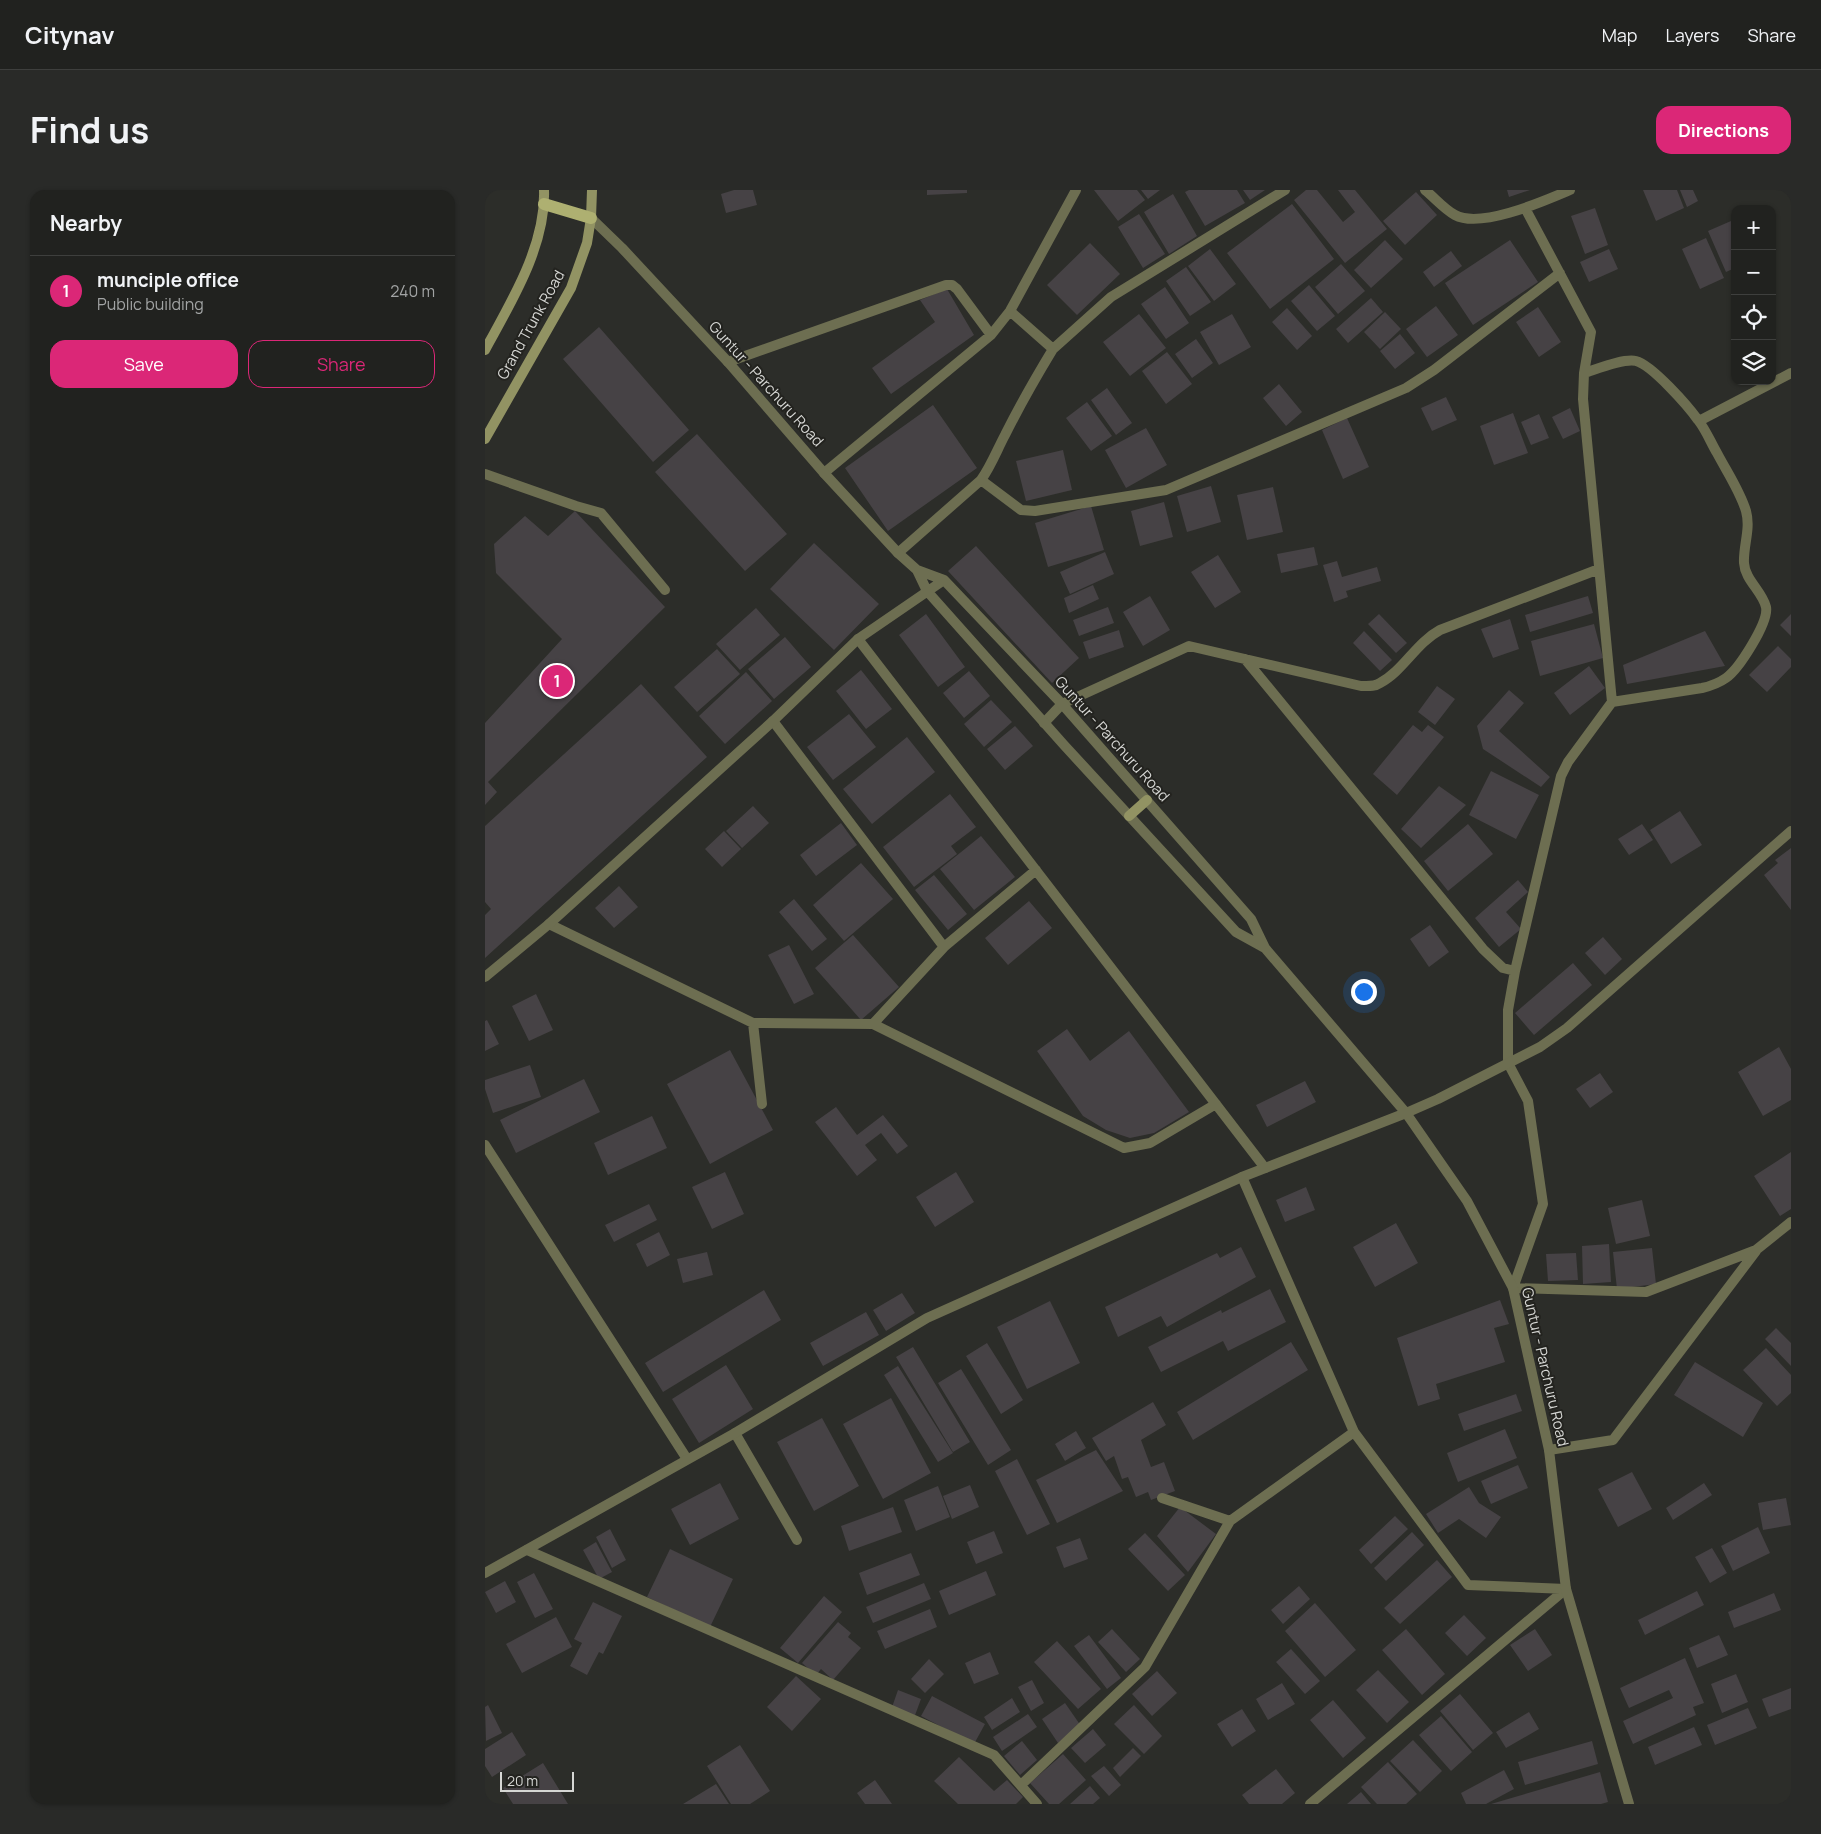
<!DOCTYPE html>
<meta charset="utf-8">
<style>
body{margin:0;font-family:Manrope,sans-serif;background:#292a28;color:#f1f3f6}
.controls{position:absolute;right:15px;top:15px;display:grid;overflow:hidden;border-radius:10px;box-shadow:0 1px 4px #0004}
.controls button{width:45px;height:45px;display:grid;place-items:center;padding:0;border:0;border-bottom:1px solid #3e3f3d;background:#21221f;color:#f1f3f6;font:25px sans-serif}
.scale{position:absolute;left:15px;bottom:12px;width:74px;box-sizing:border-box;padding-left:5px;border:2px solid #d6d7d4;border-top:0;font-size:14px;line-height:18px;white-space:nowrap;color:#d6d7d4;-webkit-text-stroke:4px #23231f;paint-order:stroke}
.you{position:absolute;left:878px;top:801px;width:18px;height:18px;margin:-12px;border:4px solid #fff;border-radius:50%;background:#1a73e8;box-shadow:0 0 0 8px #1a73e833}
.badge{display:grid;place-items:center;width:32px;height:32px;border-radius:50%;background:#db2777;color:#fff;font-size:16px;font-weight:700}
.pin{position:absolute;translate:-50% -50%;border:2px solid #fff;box-shadow:0 1px 5px #0006}
.list{margin:0;padding:0;list-style:none}
h2{display:flex;justify-content:space-between;align-items:center;height:65px;margin:0;padding:0 20px;font-size:21px}
h2 small{font-size:16px;font-weight:400;color:#a2a4a4}
.list li{display:grid;grid-template-columns:32px 1fr auto;gap:15px;align-items:center;box-sizing:border-box;height:70px;padding:0 20px;border-top:1px solid #3e3f3d}
.list b{display:block;font-size:19px;white-space:nowrap}
.list p{margin:0;font-size:16px;white-space:nowrap;color:#a2a4a4}
.list em{font-size:16px;font-style:normal;color:#a2a4a4}
.actions{display:flex;gap:10px;padding:15px 20px}
.actions a{flex:1;padding:11px 0;border:1px solid #db2777;border-radius:15px;text-align:center;font-size:18px;color:#db2777}
.actions .main{background:#db2777;color:#fff}
.icon{flex:none;width:28px;height:28px;fill:none;stroke:currentColor;stroke-width:2;stroke-linecap:round;stroke-linejoin:round}
.map{position:relative;flex:none;width:1306px;height:1614px;overflow:hidden;border-radius:15px}
header{display:flex;align-items:center;gap:30px;box-sizing:border-box;height:70px;padding:0 25px;background:#21221f;border-bottom:1px solid #3e3f3d}
header strong{font-size:24px}
nav{display:flex;gap:28px;margin-inline-start:auto;font-size:18px}
.intro{display:flex;align-items:center;justify-content:space-between;box-sizing:border-box;height:120px;padding:0 30px}
h1{margin:0;font-size:35px}
.button{padding:12px 22px;border-radius:15px;background:#db2777;color:#fff;font-size:18px;font-weight:700}
main{display:flex;gap:30px;padding:0 30px}
aside{flex:1;background:#21221f;border-radius:15px;box-shadow:0 1px 4px #0004}
.map>svg:first-child{display:block}
</style>
<header>
<strong>Citynav</strong>
<nav><a>Map</a><a>Layers</a><a>Share</a></nav>
</header>
<div class="intro"><h1>Find us</h1><a class="button">Directions</a></div>
<main>
<aside>
<h2>Nearby<small></small></h2>
<ul class="list">
<li><span class="badge">1</span><div><b>munciple office</b><p>Public building</p></div><em>240 m</em></li>
</ul>
<div class="actions"><a class="main">Save</a><a>Share</a></div>
</aside>
<div class="map">
<svg width="1306" height="1614" viewBox="0 0 1306 1614">
<rect width="100%" height="100%" fill="#2c2d29"/>
<path fill="#464245" d="M249,0H268L272,15L241,23L236,4Z
M442,0H482V3L442,5Z
M609,0H652L660,10L633,31Z
M656,0H675L663,9Z
M704,0H752L760,13L720,36L700,2Z
M758,0H780L765,10Z
M821,0H832L858,32L870,22L853,0H870L902,39L860,73L809,10Z
M1022,0H1045L1024,7Z
M1158,0H1192L1199,18L1171,31Z
M1195,0H1208L1213,11L1202,17Z
M931,2L952,25L920,55L898,31Z
M688,4L712,46L684,64L659,22Z
M807,14L849,69L785,119L742,63Z
M1110,18L1123,55L1100,64L1086,26Z
M654,24L680,64L658,78L633,37Z
M1246,31L1250,39V78L1241,82L1223,41Z
M1221,48L1239,88L1215,99L1197,59Z
M900,50L918,69L886,98L869,80Z
M1025,50L1053,92L988,135L960,93Z
M605,53L635,84L592,125L562,95Z
M725,59L751,94L729,111L703,76Z
M1124,59L1133,79L1104,92L1095,72Z
M966,61L977,76L949,97L938,82Z
M856,74L880,101L853,124L830,97Z
M701,77L726,112L705,126L681,91Z
M824,95L850,126L832,141L806,111Z
M680,97L704,133L681,149L656,114Z
M462,99L489,145L406,204L387,178L450,132L435,110Z
M886,108L898,122L863,153L851,139Z
M951,116L973,145L942,167L921,139Z
M1053,117L1076,152L1054,167L1031,132Z
M802,118L827,146L812,160L787,132Z
M900,122L916,139L895,159L879,142Z
M654,124L681,158L645,186L618,152Z
M747,124L766,157L734,175L715,142Z
M114,137L204,240L168,272L78,169Z
M915,144L930,163L910,179L895,161Z
M711,149L728,173L707,188L690,164Z
M682,162L707,194L681,214L657,181Z
M794,194L817,222L801,236L778,208Z
M622,198L647,233L631,245L606,210Z
M961,207L972,230L947,241L936,218Z
M602,212L627,246L606,261L581,228Z
M448,215L492,278L403,341L360,278Z
M1085,218L1095,241L1078,249L1067,227Z
M1028,223L1043,263L1009,275L995,236Z
M1054,224L1064,248L1046,255L1036,232Z
M862,228L884,277L858,289L837,240Z
M661,238L682,275L641,298L620,260Z
M212,244L302,344L260,381L170,282Z
M578,260L587,300L541,311L531,271Z
M726,296L736,332L702,342L692,306Z
M788,297L798,342L762,350L752,305Z
M679,312L688,347L655,356L646,321Z
M606,316L619,360L563,377L550,333Z
M90,321L180,417L3,592L12,602L0,615V533L77,449L11,383L9,354L40,326L63,346Z
M329,353L394,414L349,460L285,399Z
M491,356L594,468L567,493L463,381Z
M829,357L833,375L796,383L792,364Z
M620,362L629,384L585,404L575,382Z
M733,365L756,402L730,418L706,382Z
M852,371L857,387L892,377L896,391L861,401L863,407L849,412L838,375Z
M608,395L614,409L584,423L579,408Z
M665,406L685,440L658,456L638,422Z
M1103,406L1108,423L1045,442L1040,425Z
M623,417L629,433L594,446L588,430Z
M271,418L295,445L255,480L231,454Z
M441,424L480,477L453,497L414,445Z
M894,424L922,453L911,463L883,434Z
M1306,424V446L1295,435Z
M1025,429L1034,459L1008,468L996,439Z
M1109,434L1118,468L1055,486L1046,451Z
M634,440L639,457L604,469L598,452Z
M879,441L907,470L895,481L868,453Z
M1220,441L1240,476L1142,494L1138,475Z
M300,447L326,477L289,509L263,479Z
M1293,456L1306,469V477L1282,502L1264,485Z
M232,459L255,484L212,522L189,497Z
M1104,476L1120,498L1085,525L1069,503Z
M376,480L407,519L381,539L351,501Z
M484,481L505,506L479,528L458,503Z
M261,482L287,511L240,554L214,526Z
M156,494L222,567L0,768V725L6,719L0,712V636Z
M952,496L970,509L950,535L933,522Z
M1024,500L1039,513L1014,541L1065,587L1056,597L998,559L992,536Z
M506,510L527,532L499,557L479,534Z
M364,524L391,557L348,590L322,557Z
M928,535L937,542L943,535L959,547L912,605L888,584Z
M530,536L548,556L520,580L502,559Z
M422,547L450,582L387,634L358,599Z
M1006,581L1054,605L1031,649L984,625Z
M954,596L981,615L936,658L916,639Z
M465,604L491,637L466,656L472,664L429,697L398,657Z
M268,616L284,633L257,658L241,641Z
M1195,621L1217,655L1186,674L1165,640Z
M356,633L372,655L331,686L315,665Z
M983,634L1008,664L963,701L939,671Z
M1157,634L1168,650L1144,665L1133,649Z
M239,641L256,659L237,677L220,659Z
M496,646L530,687L489,720L455,679Z
M1306,658V720L1279,685L1293,673L1290,670Z
M376,673L408,709L359,751L328,715Z
M449,685L482,724L463,740L430,700Z
M1033,690L1043,702L1021,722L1036,739L1014,757L990,728Z
M134,696L153,717L129,738L110,718Z
M309,709L342,749L327,761L294,722Z
M544,711L567,738L523,775L500,748Z
M945,735L964,762L944,777L925,749Z
M368,745L414,797L376,830L330,778Z
M1118,747L1137,769L1120,785L1100,763Z
M304,755L329,804L309,814L283,765Z
M1088,773L1107,795L1049,845L1030,823Z
M51,804L68,840L44,851L27,816Z
M2,830L14,854L0,861V831Z
M582,839L605,871L644,841L704,922L669,943L645,948L621,940L598,926L552,861Z
M1294,857L1306,879V910L1278,926L1253,882Z
M245,860L288,940L225,974L182,894Z
M45,875L56,907L8,923L0,899V890Z
M1115,883L1128,902L1105,918L1091,899Z
M99,889L115,922L31,963L15,930Z
M820,891L831,912L782,937L771,915Z
M351,917L372,945L398,925L423,956L412,964L396,943L380,955L392,970L372,986L330,932Z
M167,926L182,958L123,985L109,953Z
M1306,962V1019L1295,1026L1269,986Z
M240,982L259,1024L227,1039L207,997Z
M471,982L489,1012L450,1037L431,1007Z
M821,997L830,1020L800,1032L791,1010Z
M1157,1010L1165,1046L1131,1054L1123,1018Z
M164,1014L172,1030L129,1052L120,1035Z
M911,1033L933,1073L890,1097L868,1057Z
M174,1042L185,1065L162,1077L151,1054Z
M1124,1054L1126,1092L1098,1094L1097,1056Z
M756,1057L771,1087L682,1137L676,1126L633,1147L620,1117L732,1063L735,1068Z
M1167,1058L1171,1094L1132,1099L1128,1062Z
M222,1062L228,1085L198,1093L192,1069Z
M1091,1063L1093,1090L1063,1091L1061,1064Z
M785,1099L801,1132L743,1161L738,1151L676,1182L663,1157L736,1120L737,1123Z
M279,1100L296,1130L178,1202L160,1173Z
M417,1103L430,1123L401,1141L388,1120Z
M1015,1110L1024,1134L1009,1138L1020,1172L951,1194L955,1209L933,1216L912,1148Z
M565,1111L595,1173L542,1199L512,1137Z
M381,1122L394,1145L338,1176L325,1153Z
M1291,1138L1306,1153V1176L1280,1149Z
M806,1152L823,1180L708,1250L692,1222Z
M502,1153L538,1210L516,1224L481,1166Z
M428,1157L485,1252L468,1262L411,1167Z
M1281,1158L1306,1185V1203L1292,1216L1258,1180Z
M1210,1172L1278,1213L1258,1247L1189,1205Z
M241,1175L268,1219L214,1253L187,1209Z
M413,1176L468,1263L453,1272L399,1185Z
M476,1179L526,1260L503,1275L453,1193Z
M1031,1204L1037,1221L979,1241L973,1224Z
M406,1208L446,1283L398,1309L358,1234Z
M668,1212L681,1235L656,1250L666,1277L679,1272L690,1301L666,1310L663,1302L651,1307L643,1287L637,1289L629,1266L621,1271L607,1248Z
M337,1228L374,1296L329,1321L292,1252Z
M1020,1239L1032,1268L973,1292L962,1263Z
M591,1241L601,1258L580,1271L570,1254Z
M611,1260L638,1301L572,1333L551,1290Z
M532,1269L565,1334L542,1345L510,1281Z
M1033,1275L1043,1298L1006,1314L996,1291Z
M1147,1282L1167,1319L1133,1337L1113,1299Z
M235,1293L254,1329L205,1355L186,1319Z
M1219,1293L1227,1305L1188,1330L1181,1318Z
M485,1295L494,1317L467,1329L458,1306Z
M453,1296L465,1327L431,1341L419,1310Z
M984,1297L994,1313L1016,1327L1001,1348L974,1329L953,1343L941,1324Z
M1301,1308L1306,1335L1278,1340L1273,1313Z
M408,1317L417,1342L364,1361L356,1336Z
M695,1317L731,1344L703,1382L672,1346Z
M910,1326L923,1339L886,1374L874,1360Z
M1273,1337L1285,1363L1248,1381L1236,1356Z
M125,1339L141,1370L127,1378L111,1347Z
M509,1341L518,1363L491,1374L482,1352Z
M927,1342L939,1355L901,1391L889,1378Z
M660,1343L700,1385L683,1401L643,1359Z
M595,1348L603,1369L579,1378L571,1357Z
M111,1352L127,1382L114,1389L98,1360Z
M1227,1358L1242,1383L1225,1393L1210,1367Z
M185,1359L248,1389L225,1437L162,1407Z
M426,1363L435,1385L382,1405L374,1383Z
M952,1370L967,1387L915,1434L899,1418Z
M501,1381L511,1405L464,1425L454,1401Z
M49,1383L68,1419L50,1428L32,1392Z
M20,1391L31,1412L11,1423L0,1402Z
M439,1393L446,1409L388,1433L381,1417Z
M814,1396L825,1409L798,1434L786,1420Z
M1212,1401L1219,1415L1160,1445L1153,1430Z
M1289,1403L1296,1420L1249,1438L1243,1422Z
M339,1406L357,1422L313,1473L295,1458Z
M108,1412L137,1426L118,1464L114,1462L102,1485L85,1476L97,1453L89,1449Z
M830,1413L871,1460L840,1487L800,1441Z
M445,1419L452,1437L400,1459L392,1441Z
M979,1425L1001,1448L982,1466L960,1443Z
M71,1427L87,1457L37,1483L21,1454Z
M353,1432L366,1443L363,1447L376,1458L348,1490L336,1479L331,1485L317,1473Z
M627,1439L655,1469L641,1482L613,1452Z
M921,1439L960,1484L937,1505L897,1460Z
M1050,1439L1067,1465L1043,1481L1025,1455Z
M604,1445L636,1488L622,1499L589,1456Z
M1234,1445L1243,1465L1212,1478L1204,1458Z
M572,1451L616,1499L593,1519L549,1472Z
M806,1459L835,1491L820,1504L791,1472Z
M505,1462L514,1484L489,1494L480,1473Z
M1200,1468L1219,1513L1208,1517L1211,1525L1148,1554L1138,1531L1188,1508L1184,1500L1144,1518L1135,1498Z
M444,1469L459,1484L440,1503L426,1489Z
M893,1480L924,1512L902,1533L871,1500Z
M672,1481L692,1503L667,1526L647,1504Z
M1251,1484L1263,1512L1237,1523L1226,1494Z
M311,1486L336,1509L307,1541L282,1517Z
M547,1490L559,1513L546,1521L533,1497Z
M797,1493L810,1514L783,1530L771,1509Z
M1306,1498V1519L1284,1527L1277,1509Z
M413,1500L436,1509L429,1528L406,1520Z
M975,1504L1008,1543L988,1560L955,1521Z
M447,1506L500,1534L489,1554L436,1526Z
M527,1508L535,1522L507,1540L499,1527Z
M848,1510L881,1548L858,1568L825,1530Z
M580,1513L596,1536L573,1553L557,1529Z
M3,1515L17,1543L1,1551L0,1517Z
M649,1515L677,1546L659,1564L629,1534Z
M1263,1518L1272,1538L1230,1555L1222,1535Z
M757,1519L771,1541L747,1557L732,1534Z
M1044,1522L1054,1539L1021,1558L1011,1542Z
M543,1524L552,1537L517,1561L508,1547Z
M956,1526L987,1562L966,1581L934,1545Z
M1209,1537L1217,1555L1170,1575L1163,1557Z
M608,1539L621,1555L600,1573L586,1558Z
M27,1542L41,1565L7,1587L0,1576V1559Z
M928,1550L957,1581L935,1602L905,1571Z
M537,1551L552,1570L535,1585L519,1566Z
M1107,1551L1113,1574L1040,1595L1033,1572Z
M255,1555L285,1601L265,1614H246L222,1576Z
M648,1558L656,1566L635,1587L628,1578Z
M578,1564L601,1590L574,1614H564L545,1593Z
M474,1567L509,1601L522,1590L538,1607L531,1614H473L449,1591Z
M903,1572L932,1604L921,1614H892L876,1597Z
M58,1573L83,1614H28L18,1598Z
M619,1576L636,1595L624,1606L606,1586Z
M791,1579L810,1603L797,1614H764L757,1605Z
M1019,1580L1029,1599L1001,1614H981L976,1603Z
M1115,1582L1123,1612L1116,1614H1006Z
M390,1590L407,1614H380L372,1603Z
M231,1594L244,1614H198Z
M605,1596L615,1608L608,1614H585Z
M876,1602L886,1614H862Z"/>
<g fill="none" stroke-linecap="round" stroke-linejoin="round">
<path stroke="#6d6e51" stroke-width="10" d="M940,0C950,8 959,19 970,25C996,39 1059,11 1085,0
M525,121L568,159L626,107L800,0
M243,172L461,95H467L472,99L506,145
M1099,183C1112,179 1139,168 1151,171C1167,175 1203,216 1213,230C1221,240 1226,253 1232,263C1242,282 1255,301 1261,321C1266,339 1258,356 1259,373C1260,390 1277,401 1281,417C1284,432 1254,479 1241,488C1234,493 1226,496 1217,498L1127,512
M1214,231L1306,183
M339,283L506,145L525,121L591,0
M0,284L91,316L116,323L180,400
M496,290L536,320L550,321L681,300L921,198L949,180L1075,83
M413,363L496,290C506,276 512,260 520,245C535,215 551,187 568,159
M373,449L780,978
M760,469L998,759L1018,778L1030,781L1076,586L1083,572L1127,512L1098,209L1099,183L1106,142L1040,18
M288,531L459,757L388,834
M559,533L577,514L704,456L876,496C883,496 889,497 895,493C918,481 931,453 955,440L1114,379
M64,734L268,833L388,834L639,958L665,953L731,914
M459,757L551,680
M1030,781L1023,820V873L1043,911L1058,1014L1028,1098L1161,1102L1271,1060L1306,1032
M268,833L277,914
M0,955L202,1269
M757,987L869,1242L983,1395L1081,1399
M250,1243L312,1350
M1064,1260L1128,1250L1271,1061
M677,1308L745,1331
M42,1360L509,1565L552,1614
M536,1595L660,1477L745,1331L869,1242
M825,1614L1081,1399"/>
<path stroke="#6d6e51" stroke-width="10" d="M106,28L137,58L243,172L339,283L413,363L432,380L459,390L577,514L766,729L780,758L921,923L982,1011L1028,1098L1064,1260L1081,1399L1144,1614
M432,380L442,401L579,555L751,742L780,758
M0,787L64,734L288,531L373,449L459,390
M0,1383L250,1243L442,1128L757,987L921,923L953,909L1055,857L1082,838L1306,641"/>
<path stroke="#929363" stroke-width="10" d="M0,160C26,112 61,56 59,0
M0,249L86,98L102,53L106,28L107,0
M644,626L662,610"/>
<path stroke="#aeb071" stroke-width="12" d="M59,14L106,28"/>
</g>
<g text-anchor="middle" stroke-width="4" stroke-linejoin="round" paint-order="stroke">
<g font-size="15" fill="#d6d7d4" stroke="#23231f">
<text transform="translate(46 135) rotate(-61)" y="5">Grand Trunk Road</text>
<text transform="translate(281 194) rotate(48)" y="5">Guntur - Parchuru Road</text>
<text transform="translate(627 549) rotate(48)" y="5">Guntur - Parchuru Road</text>
<text transform="translate(1060 1177) rotate(77)" y="5">Guntur - Parchuru Road</text>
</g>
</g>
</svg>
<div class="controls">
<button>+</button>
<button>−</button>
<button><svg class="icon" aria-label="locate" viewBox="0 0 24 24"><circle cx="12" cy="12" r="6"/><path d="M12 2v4M12 18v4M2 12h4M18 12h4"/></svg></button>
<button><svg class="icon" aria-label="layers" viewBox="0 0 24 24"><path d="M12 4l9 5-9 5-9-5zM3 14l9 5 9-5"/></svg></button>
</div>
<div class="scale">20 m</div>
<div class="you"></div>
<div class="pin badge" style="left:72px;top:491px">1</div>
</div>
</main>
